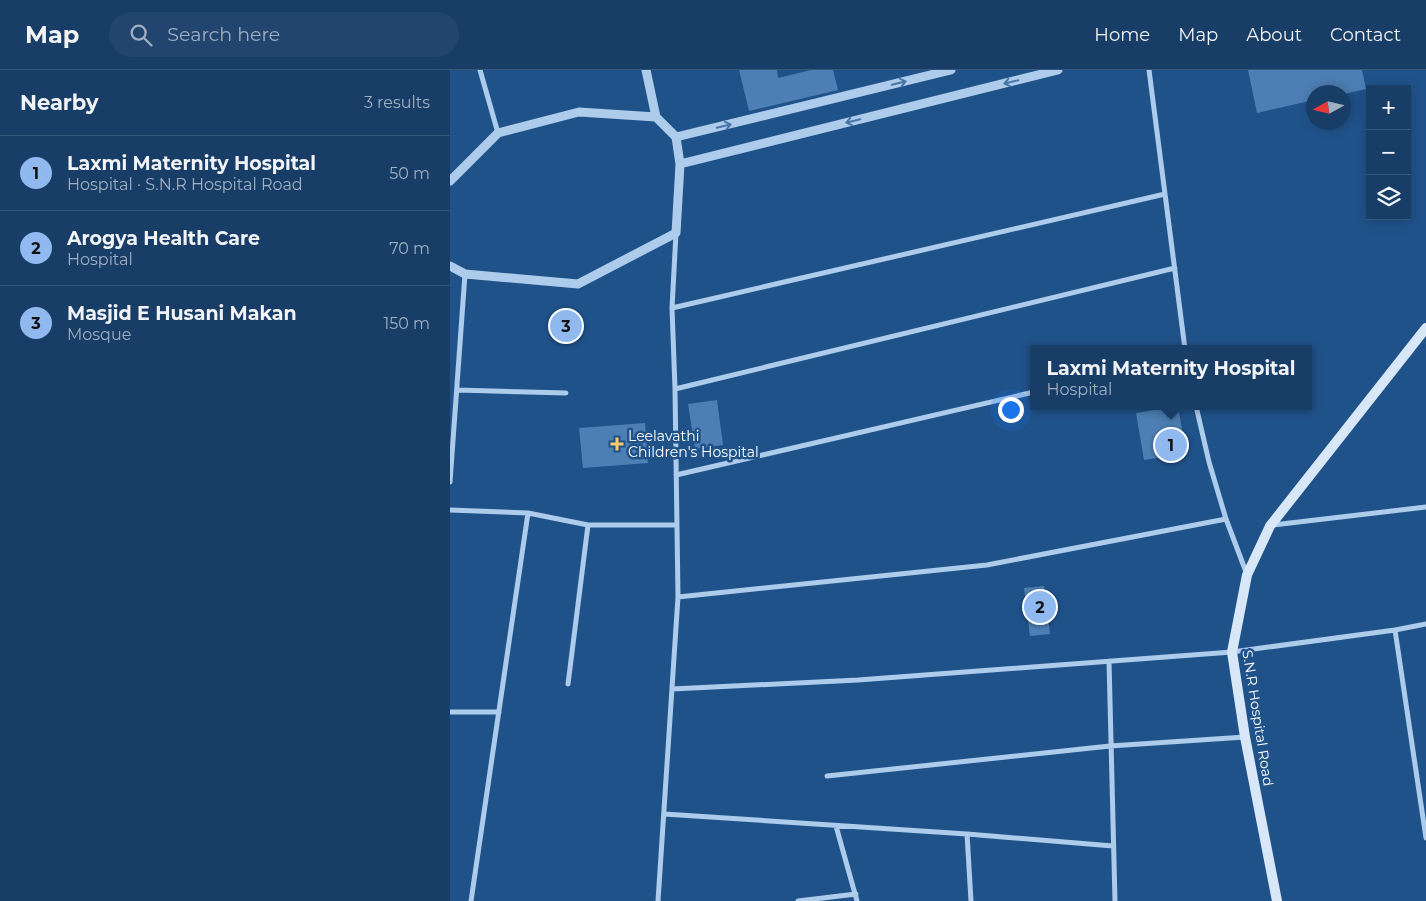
<!DOCTYPE html>
<meta charset="utf-8">
<style>
body{margin:0;font-family:Montserrat,sans-serif;background:#21456e;color:#f1f3f6}
.controls{position:absolute;right:15px;top:15px;display:grid;overflow:hidden;border-radius:0px;box-shadow:0 2px 12px #0003}
.controls button{width:45px;height:45px;display:grid;place-items:center;padding:0;border:0;border-bottom:1px solid #36577c;background:#183e68;color:#f1f3f6;font:25px sans-serif}
.compass{position:absolute;left:856px;top:15px;width:45px;height:45px;border-radius:50%;background:#183e68;box-shadow:0 2px 12px #0003;rotate:262deg}
.you{position:absolute;left:560px;top:339px;width:18px;height:18px;margin:-12px;border:4px solid #fff;border-radius:50%;background:#1a73e8;box-shadow:0 0 0 8px #1a73e833}
.badge{display:grid;place-items:center;width:32px;height:32px;border-radius:50%;background:#90b9f0;color:#111;font-size:16px;font-weight:700}
.pin{position:absolute;translate:-50% -50%;border:2px solid #fff;box-shadow:0 1px 5px #0006}
.popup{position:absolute;left:580px;top:275px;width:282px;height:65px;box-sizing:border-box;display:grid;place-content:center;border-radius:0px;background:#183e68;filter:drop-shadow(0 1px 4px #0005);font-size:16px;white-space:nowrap;color:#9faec0}
.popup b{font-size:19px;color:#f1f3f6}
.popup::after{content:'';position:absolute;left:50%;top:100%;margin-left:-10px;border:10px solid transparent;border-top-color:#183e68}
.list{margin:0;padding:0;list-style:none}
h2{display:flex;justify-content:space-between;align-items:center;height:65px;margin:0;padding:0 20px;font-size:21px}
h2 small{font-size:16px;font-weight:400;color:#9faec0}
.list li{display:grid;grid-template-columns:32px 1fr auto;gap:15px;align-items:center;box-sizing:border-box;height:75px;padding:0 20px;border-top:1px solid #36577c}
.list b{display:block;font-size:19px;white-space:nowrap}
.list p{margin:0;font-size:16px;white-space:nowrap;color:#9faec0}
.list em{font-size:16px;font-style:normal;color:#9faec0}
.icon{flex:none;width:28px;height:28px;fill:none;stroke:currentColor;stroke-width:2;stroke-linecap:round;stroke-linejoin:round}
.map{position:relative;flex:none;width:976px;height:831px;overflow:hidden}
header{display:flex;align-items:center;gap:30px;box-sizing:border-box;height:70px;padding:0 25px;background:#183e68;border-bottom:1px solid #36577c}
header strong{font-size:24px}
nav{display:flex;gap:28px;margin-inline-start:auto;font-size:18px}
.search{width:350px;height:45px;background:#21456e;display:flex;align-items:center;gap:12px;box-sizing:border-box;padding:0 18px;border-radius:28px;color:#9faec0;font-size:19px}
main{display:flex}
aside{flex:1;background:#183e68}
.map>svg:first-child{display:block}
</style>
<header>
<strong>Map</strong>
<div class="search"><svg class="icon" aria-label="search" viewBox="0 0 24 24"><circle cx="10" cy="10" r="6"/><path d="M15 15l6 6"/></svg>Search here</div>
<nav><a>Home</a><a>Map</a><a>About</a><a>Contact</a></nav>
</header>
<main>
<aside>
<h2>Nearby<small>3 results</small></h2>
<ul class="list">
<li><span class="badge">1</span><div><b>Laxmi Maternity Hospital</b><p>Hospital · S.N.R Hospital Road</p></div><em>50 m</em></li>
<li><span class="badge">2</span><div><b>Arogya Health Care</b><p>Hospital</p></div><em>70 m</em></li>
<li><span class="badge">3</span><div><b>Masjid E Husani Makan</b><p>Mosque</p></div><em>150 m</em></li>
</ul>
</aside>
<div class="map">
<svg width="976" height="831" viewBox="0 0 976 831">
<rect width="100%" height="100%" fill="#20528a"/>
<path fill="#4d7fb4" d="M289,0H327L328,8L361,0H383L388,20L299,41Z
M798,0H912L916,19L894,24V22H864V30L807,43Z
M267,330L273,375L245,379L238,334Z
M728,336L736,383L694,390L686,343Z
M195,353L198,393L133,398L129,358Z
M594,516L600,564L580,566L574,518Z"/>
<g fill="none" stroke-linecap="round" stroke-linejoin="round">
<path stroke="#adcbeb" stroke-width="5" d="M30,0L48,63
M699,0L735,279
M222,238L715,124
M225,319L725,198
M7,320L116,323
M746,336L759,392L776,449L796,502
M226,405L584,322
M0,412L15,204
M0,440L78,443L138,455H227
M823,455L976,437
M228,527L537,495L776,449
M976,554L945,560L976,768
M659,591L665,831
M118,614L138,455
M222,619L408,610L782,582L945,560
M0,642H49
M377,706L660,676L795,667
M214,744L517,764L663,776
M386,756L407,831
M517,764L521,831
M21,831L78,443
M208,831L228,527L225,319L222,238L226,163
M348,831L406,824"/>
<path stroke="#adcbeb" stroke-width="9" d="M196,0L206,47
M226,67L501,0
M230,94L608,0
M0,111L48,63L129,42L206,47L226,67L230,94L226,163L128,214L15,204L0,196"/>
<path stroke="#d8e7f8" stroke-width="10" d="M827,831L795,667L782,582L797,505L820,456L976,258"/>
</g>
<defs><path id="oneway-shaft" d="M-6 0H5M1.5-3L5.5 0L1.5 3" fill="none" stroke-width="1.6" stroke-linecap="round" stroke-linejoin="round" transform="scale(1.25)"/></defs>
<g stroke="#4a76a7">
<use href="#oneway-shaft" transform="translate(561 12) rotate(166)"/>
<use href="#oneway-shaft" transform="translate(449 13) rotate(-14)"/>
<use href="#oneway-shaft" transform="translate(403 51) rotate(166)"/>
<use href="#oneway-shaft" transform="translate(274 56) rotate(-14)"/>
</g>
<path fill="#f8cb6d" stroke="#20528a" stroke-width="2" d="M164.5 366.5h5v5h5v5h-5v5h-5v-5h-5v-5h5z"/>
<g text-anchor="middle" stroke-width="5" stroke-linejoin="round" paint-order="stroke">
<g font-size="14" fill="#fff" stroke="#20528a" text-anchor="start">
<text x="178" y="371">Leelavathi<tspan x="178" dy="16">Children's Hospital</tspan></text>
</g>
<g font-size="14" fill="#fff" stroke="#20528a">
<text transform="translate(808 648) rotate(81)" y="5">S.N.R Hospital Road</text>
</g>
</g>
</svg>
<div class="controls">
<button>+</button>
<button>−</button>
<button><svg class="icon" aria-label="layers" viewBox="0 0 24 24"><path d="M12 4l9 5-9 5-9-5zM3 14l9 5 9-5"/></svg></button>
</div>
<svg class="compass" viewBox="-18 -18 36 36"><path d="M0-13l5 13h-10z" fill="#e53935"/><path d="M0 13l5-13h-10z" fill="#9faec0"/></svg>
<div class="you"></div>
<div class="pin badge" style="left:721px;top:375px">1</div>
<div class="popup"><b>Laxmi Maternity Hospital</b>Hospital</div>
<div class="pin badge" style="left:590px;top:537px">2</div>
<div class="pin badge" style="left:116px;top:256px">3</div>
</div>
</main>
